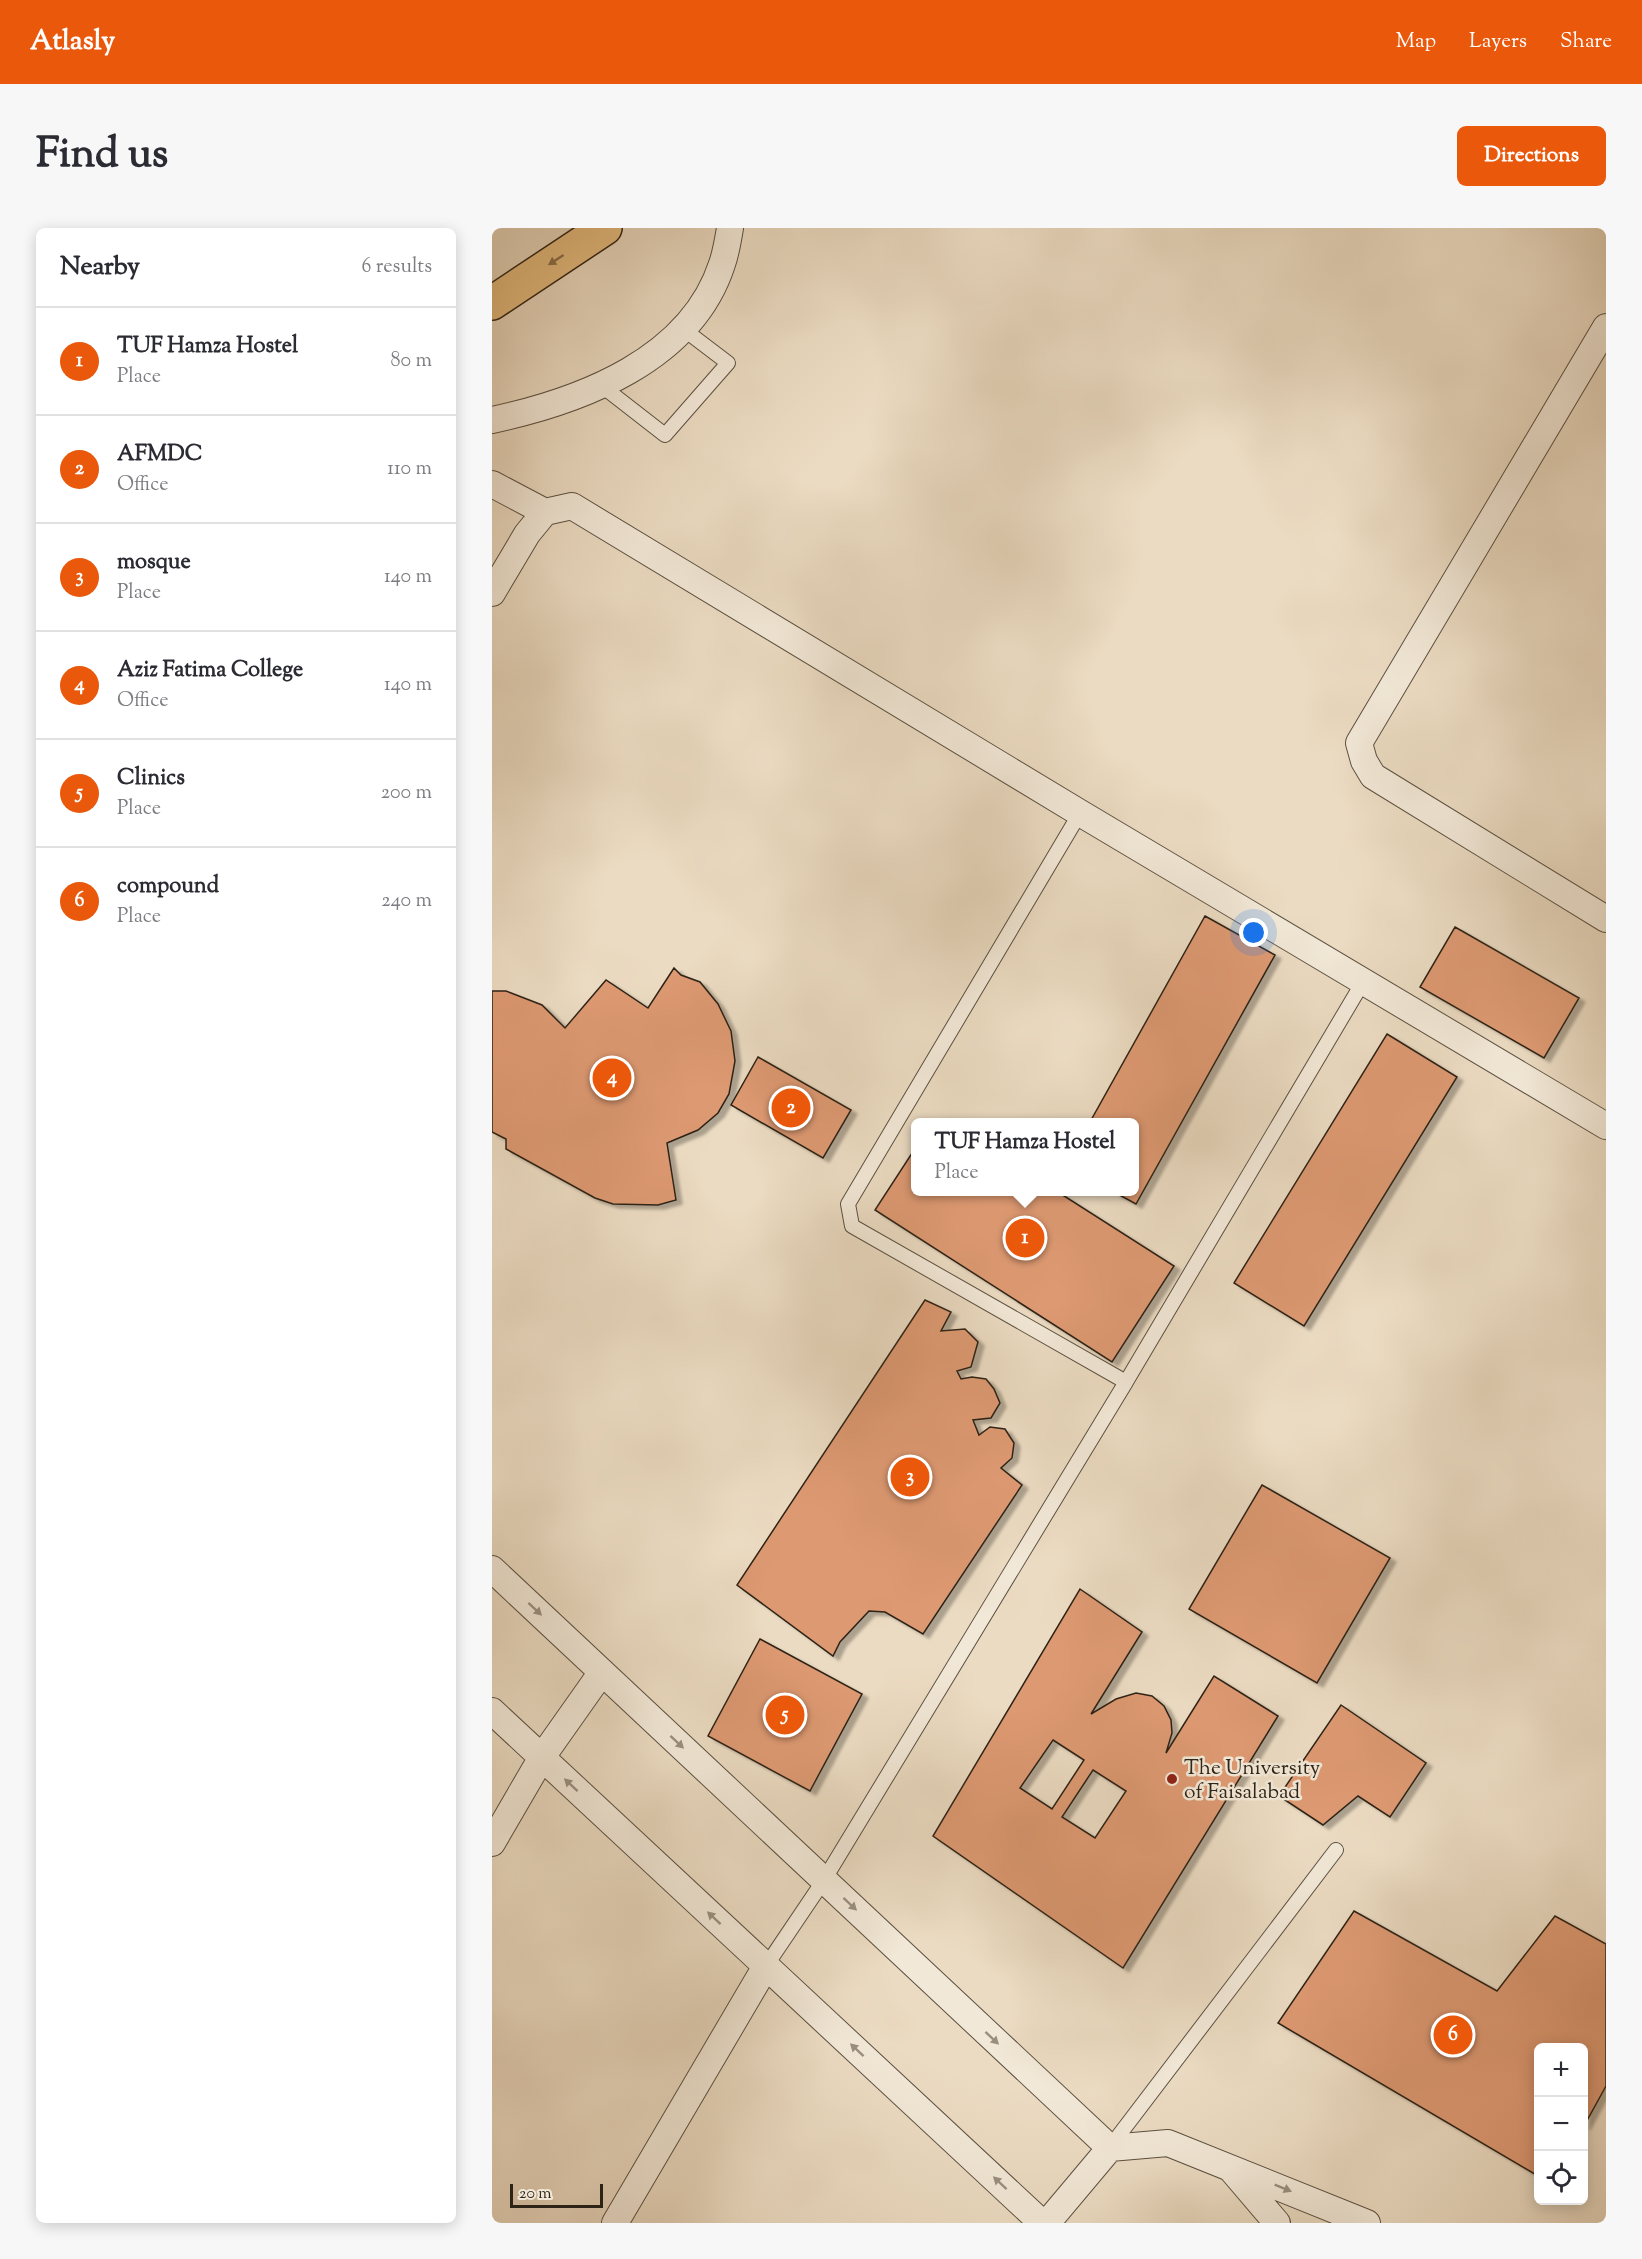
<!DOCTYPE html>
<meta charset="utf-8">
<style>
body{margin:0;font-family:"Sorts Mill Goudy",serif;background:#f7f7f7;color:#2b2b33}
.controls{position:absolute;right:18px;bottom:18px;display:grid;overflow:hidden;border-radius:9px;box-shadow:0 3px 15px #0003}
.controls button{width:54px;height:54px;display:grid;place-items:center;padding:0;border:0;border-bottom:2px solid #e1e1e2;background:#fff;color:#2b2b33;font:30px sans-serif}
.scale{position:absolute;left:18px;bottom:15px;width:93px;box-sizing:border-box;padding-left:6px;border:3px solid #2d2317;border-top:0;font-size:16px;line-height:21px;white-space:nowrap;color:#2d2317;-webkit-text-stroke:4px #f2e8d7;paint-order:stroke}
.you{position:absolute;left:762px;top:705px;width:21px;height:21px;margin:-15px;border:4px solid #fff;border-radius:50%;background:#1a73e8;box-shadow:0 0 0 9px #1a73e833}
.badge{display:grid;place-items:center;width:39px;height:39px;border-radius:50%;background:#ea580c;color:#fff;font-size:20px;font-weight:700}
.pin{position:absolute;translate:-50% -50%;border:3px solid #fff;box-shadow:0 2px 6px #0006}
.popup{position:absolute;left:419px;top:890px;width:228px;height:78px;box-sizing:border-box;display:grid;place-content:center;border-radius:9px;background:#fff;filter:drop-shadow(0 2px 4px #0005);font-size:20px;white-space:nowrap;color:#7c7c81}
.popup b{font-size:22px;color:#2b2b33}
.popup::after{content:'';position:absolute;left:50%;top:100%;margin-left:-12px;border:12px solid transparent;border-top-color:#fff}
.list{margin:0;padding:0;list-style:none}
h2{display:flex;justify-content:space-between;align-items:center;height:78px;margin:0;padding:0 24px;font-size:26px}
h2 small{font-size:20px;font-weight:400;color:#7c7c81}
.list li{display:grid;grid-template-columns:39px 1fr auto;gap:18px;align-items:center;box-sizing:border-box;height:108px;padding:0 24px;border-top:2px solid #e1e1e2}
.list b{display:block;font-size:22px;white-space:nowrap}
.list p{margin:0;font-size:20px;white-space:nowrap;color:#7c7c81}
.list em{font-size:20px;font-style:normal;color:#7c7c81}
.icon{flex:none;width:33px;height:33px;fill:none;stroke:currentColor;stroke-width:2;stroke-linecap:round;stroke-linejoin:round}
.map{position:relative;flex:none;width:1114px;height:1995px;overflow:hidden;border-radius:9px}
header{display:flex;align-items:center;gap:36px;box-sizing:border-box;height:84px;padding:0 30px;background:#ea580c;color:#fff}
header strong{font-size:28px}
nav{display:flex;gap:33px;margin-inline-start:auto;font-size:21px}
.intro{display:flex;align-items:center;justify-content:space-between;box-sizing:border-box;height:144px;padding:0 36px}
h1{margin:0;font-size:42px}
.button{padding:15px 27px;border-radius:9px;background:#ea580c;color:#fff;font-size:21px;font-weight:700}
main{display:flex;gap:36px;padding:0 36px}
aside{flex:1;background:#fff;border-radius:9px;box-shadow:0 3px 15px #0003}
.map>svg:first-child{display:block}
</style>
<header>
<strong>Atlasly</strong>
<nav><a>Map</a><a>Layers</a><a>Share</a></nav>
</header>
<div class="intro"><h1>Find us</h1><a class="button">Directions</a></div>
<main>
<aside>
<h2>Nearby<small>6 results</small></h2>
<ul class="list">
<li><span class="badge">1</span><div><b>TUF Hamza Hostel</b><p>Place</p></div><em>80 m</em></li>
<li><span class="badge">2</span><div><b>AFMDC</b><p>Office</p></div><em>110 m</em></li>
<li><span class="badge">3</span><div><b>mosque</b><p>Place</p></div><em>140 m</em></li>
<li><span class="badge">4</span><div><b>Aziz Fatima College</b><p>Office</p></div><em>140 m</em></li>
<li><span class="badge">5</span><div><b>Clinics</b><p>Place</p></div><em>200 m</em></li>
<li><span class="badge">6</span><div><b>compound</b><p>Place</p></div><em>240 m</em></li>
</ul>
</aside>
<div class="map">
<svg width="1114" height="1995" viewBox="0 0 1114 1995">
<defs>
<filter id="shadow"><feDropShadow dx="6" dy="4" stdDeviation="1.5" flood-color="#0004"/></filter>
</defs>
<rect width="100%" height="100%" fill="#ebdbc2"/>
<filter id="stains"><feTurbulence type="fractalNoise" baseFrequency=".00333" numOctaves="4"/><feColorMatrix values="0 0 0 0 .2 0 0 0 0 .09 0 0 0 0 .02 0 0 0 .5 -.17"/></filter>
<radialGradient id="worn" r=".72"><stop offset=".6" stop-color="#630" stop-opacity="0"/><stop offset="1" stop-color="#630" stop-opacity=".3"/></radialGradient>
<path fill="#dd9972" stroke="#2d2317" stroke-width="1.5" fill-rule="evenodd" filter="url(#shadow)" d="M713,688L783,727L644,976L622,964H642V894H598Z
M963,699L1087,770L1052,830L928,759Z
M182,740L189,747L208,754L226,776L239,803L243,833L237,866L226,885L206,902L175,915L184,972L166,977L121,976L103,970L14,921V911L0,904V763H14L50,777L73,800L114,752L156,780Z
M895,806L965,849L812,1098L742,1055Z
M266,829L359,882L331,930L239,877Z
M424,919V964H566L682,1038L620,1134L383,982Z
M433,1072L459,1084L449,1103L473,1101L486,1114L479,1139L465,1143L469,1151L480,1149L494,1151L502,1161L508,1175L499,1190L481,1192L487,1207L498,1199L513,1201L522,1215L520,1230L509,1240L530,1257L431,1406L393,1384L377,1383L348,1414L341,1428L245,1357Z
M770,1257L898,1330L825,1455L697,1381Z
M588,1361L650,1404L599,1486L624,1471L644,1465L660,1468L672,1478L679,1492L680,1505L674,1525L722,1448L786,1488L631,1740L441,1608ZM561,1512L592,1532L560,1581L528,1560ZM601,1542L634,1563L603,1610L570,1589Z
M268,1411L370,1466L318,1563L216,1508Z
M849,1477L934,1535L898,1589L866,1568L831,1597L787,1568Z
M862,1683L1005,1763L1063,1688L1114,1716V1858L1092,1898V1820H1046V1948L786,1795Z"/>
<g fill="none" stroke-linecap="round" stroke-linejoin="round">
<g stroke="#5c5142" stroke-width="16">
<path id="lane" d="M110,158L173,207L236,135L190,100
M634,1154L871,754
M274,1738L332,1652L634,1154L360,998L356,976L588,585
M618,1919L844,1622"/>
</g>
<g stroke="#5c5142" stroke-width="28">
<path id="street" d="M1114,99L867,515L872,533L881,548L1114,691
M0,192C89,173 199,132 230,36C234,25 236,12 238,0
M0,256L53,284L80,278L588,585L1114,898
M0,365L35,306L53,284
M0,1341L618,1920
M0,1483L550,1995
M0,1615L50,1529L110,1444
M739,1941L785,1995
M123,1995L274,1738
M555,1995L618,1920L676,1915L875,1995"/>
</g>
<g stroke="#2d2317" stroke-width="36">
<path id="primary" d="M0,75L113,0"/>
</g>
<use href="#lane" stroke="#f2e8d7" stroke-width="14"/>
<use href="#street" stroke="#f2e8d7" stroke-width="26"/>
<use href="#primary" stroke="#e6be81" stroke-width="33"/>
</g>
<defs><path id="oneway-solid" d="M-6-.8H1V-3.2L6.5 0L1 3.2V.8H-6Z" transform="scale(1.5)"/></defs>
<use fill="#8a704c" href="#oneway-solid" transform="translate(64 32) rotate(147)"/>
<g fill="#998f81">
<use href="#oneway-solid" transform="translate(43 1381) rotate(43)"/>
<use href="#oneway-solid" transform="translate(185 1514) rotate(43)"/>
<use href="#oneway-solid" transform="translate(79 1557) rotate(-137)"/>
<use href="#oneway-solid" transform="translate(358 1676) rotate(43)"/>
<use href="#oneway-solid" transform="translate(222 1690) rotate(-137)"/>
<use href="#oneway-solid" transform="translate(500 1810) rotate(43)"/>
<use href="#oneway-solid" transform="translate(365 1822) rotate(-137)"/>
<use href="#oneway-solid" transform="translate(508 1955) rotate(-137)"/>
<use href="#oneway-solid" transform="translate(791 1960) rotate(22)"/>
</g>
<circle fill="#8f2418" stroke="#f2e8d7" stroke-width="2" cx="680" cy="1551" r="6"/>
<g text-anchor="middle" stroke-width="5" stroke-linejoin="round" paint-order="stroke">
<g font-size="21" fill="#2d2317" stroke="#f2e8d7" text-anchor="start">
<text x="692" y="1546">The University<tspan x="692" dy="24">of Faisalabad</tspan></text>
</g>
</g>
<rect width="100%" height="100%" filter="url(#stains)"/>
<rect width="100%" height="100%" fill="url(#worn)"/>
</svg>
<div class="controls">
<button>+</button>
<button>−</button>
<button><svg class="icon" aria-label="locate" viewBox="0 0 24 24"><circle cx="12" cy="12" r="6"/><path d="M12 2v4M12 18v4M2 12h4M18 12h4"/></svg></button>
</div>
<div class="scale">20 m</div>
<div class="you"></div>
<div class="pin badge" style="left:533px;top:1010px">1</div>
<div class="popup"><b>TUF Hamza Hostel</b>Place</div>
<div class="pin badge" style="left:299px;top:880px">2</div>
<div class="pin badge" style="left:418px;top:1249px">3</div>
<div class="pin badge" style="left:120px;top:850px">4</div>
<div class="pin badge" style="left:293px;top:1487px">5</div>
<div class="pin badge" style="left:961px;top:1807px">6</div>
</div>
</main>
